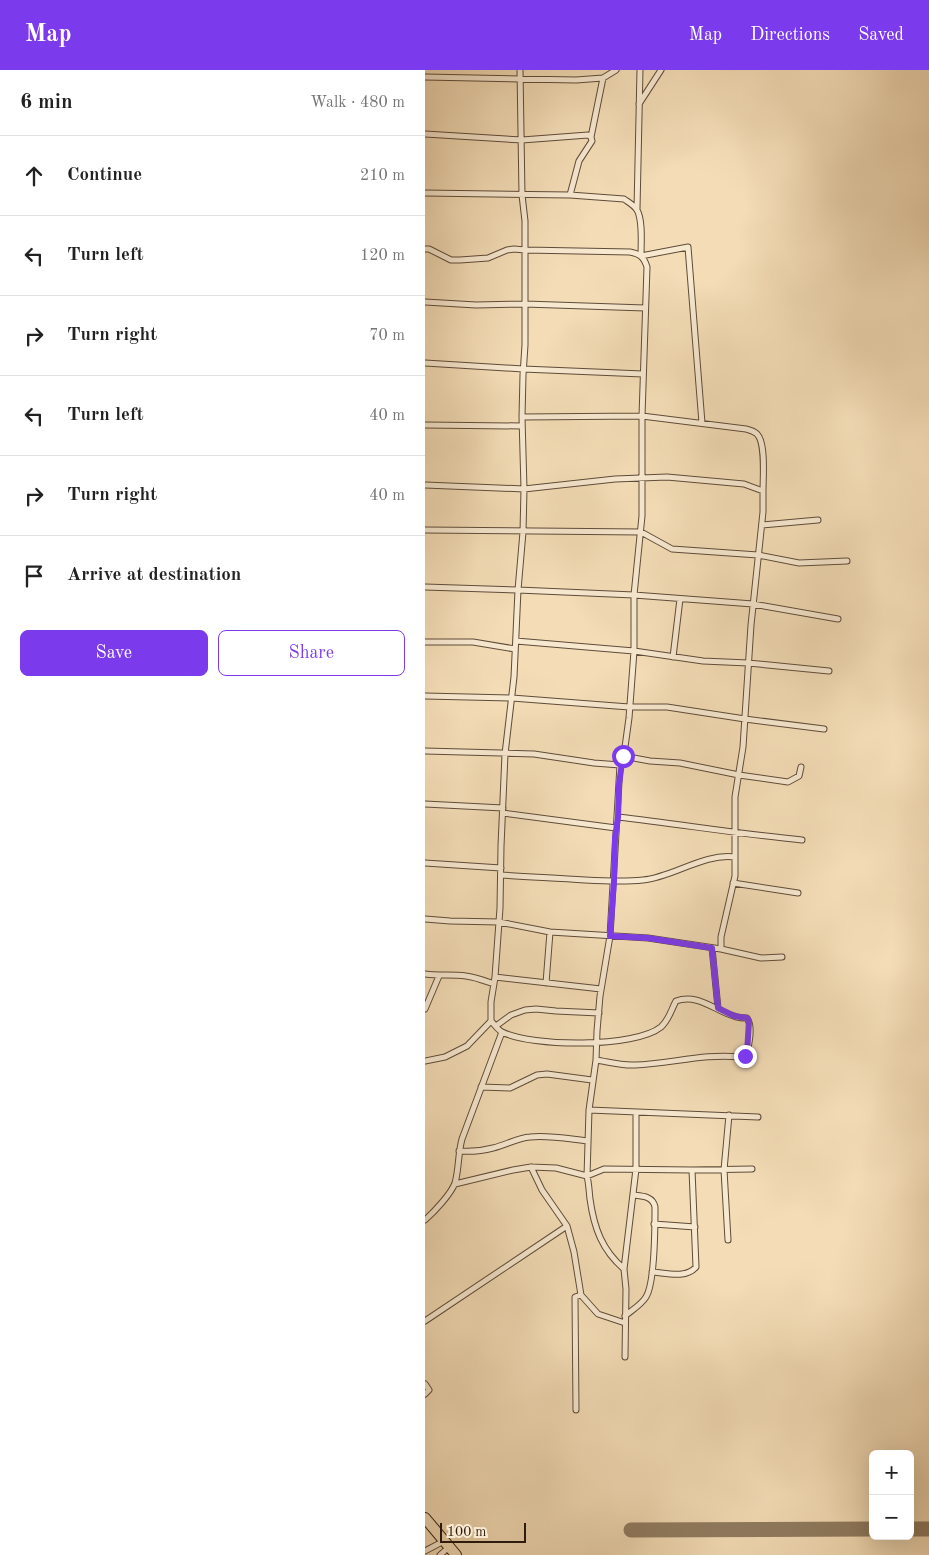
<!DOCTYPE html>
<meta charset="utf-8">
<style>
body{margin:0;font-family:"Old Standard TT",serif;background:#f6f6f6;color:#222}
.controls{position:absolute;right:15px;bottom:15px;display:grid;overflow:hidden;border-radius:8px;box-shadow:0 5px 20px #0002}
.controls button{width:45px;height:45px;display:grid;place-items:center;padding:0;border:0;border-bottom:1px solid #e0e0e0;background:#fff;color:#222;font:25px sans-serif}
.scale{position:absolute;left:15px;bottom:12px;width:86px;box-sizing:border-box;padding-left:5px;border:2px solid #2e1c0f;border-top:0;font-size:14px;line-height:18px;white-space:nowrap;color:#2e1c0f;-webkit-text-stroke:4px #f7e8d0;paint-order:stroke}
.stop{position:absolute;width:15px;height:15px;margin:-11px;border:4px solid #7c3aed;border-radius:50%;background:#fff}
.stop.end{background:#7c3aed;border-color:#fff;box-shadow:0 1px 5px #0008}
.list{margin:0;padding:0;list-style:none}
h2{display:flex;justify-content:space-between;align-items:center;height:65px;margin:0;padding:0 20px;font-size:21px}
h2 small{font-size:16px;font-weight:400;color:#767676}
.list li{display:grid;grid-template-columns:32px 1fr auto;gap:15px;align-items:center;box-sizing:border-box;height:80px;padding:0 20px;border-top:1px solid #e0e0e0}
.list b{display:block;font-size:19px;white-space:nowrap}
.list em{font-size:16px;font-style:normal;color:#767676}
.actions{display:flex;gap:10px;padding:15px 20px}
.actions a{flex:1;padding:11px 0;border:1px solid #7c3aed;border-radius:8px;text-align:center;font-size:18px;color:#7c3aed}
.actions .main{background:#7c3aed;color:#fff}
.icon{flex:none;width:28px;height:28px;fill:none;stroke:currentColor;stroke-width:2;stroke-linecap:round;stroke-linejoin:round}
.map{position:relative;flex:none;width:504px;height:1485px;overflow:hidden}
header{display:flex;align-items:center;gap:30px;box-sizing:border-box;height:70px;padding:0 25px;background:#7c3aed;color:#fff}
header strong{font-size:24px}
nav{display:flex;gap:28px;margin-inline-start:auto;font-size:18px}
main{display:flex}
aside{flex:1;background:#fff}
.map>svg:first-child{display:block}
</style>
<header>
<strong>Map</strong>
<nav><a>Map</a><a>Directions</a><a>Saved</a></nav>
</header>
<main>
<aside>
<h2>6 min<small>Walk · 480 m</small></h2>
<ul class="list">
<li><svg class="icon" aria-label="ahead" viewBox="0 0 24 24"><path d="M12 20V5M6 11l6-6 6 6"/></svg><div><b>Continue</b></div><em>210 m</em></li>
<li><svg class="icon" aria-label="left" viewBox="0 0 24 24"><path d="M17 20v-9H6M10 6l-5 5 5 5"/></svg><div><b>Turn left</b></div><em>120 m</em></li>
<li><svg class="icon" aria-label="right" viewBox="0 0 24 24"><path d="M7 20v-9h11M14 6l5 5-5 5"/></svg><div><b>Turn right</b></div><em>70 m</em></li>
<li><svg class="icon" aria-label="left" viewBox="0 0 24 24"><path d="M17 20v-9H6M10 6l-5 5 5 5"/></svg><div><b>Turn left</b></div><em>40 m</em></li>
<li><svg class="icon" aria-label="right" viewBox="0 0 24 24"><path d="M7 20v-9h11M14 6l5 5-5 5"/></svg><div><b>Turn right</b></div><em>40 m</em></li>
<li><svg class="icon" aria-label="arrive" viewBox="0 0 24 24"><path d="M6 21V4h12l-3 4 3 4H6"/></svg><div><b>Arrive at destination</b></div></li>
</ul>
<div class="actions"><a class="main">Save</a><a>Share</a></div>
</aside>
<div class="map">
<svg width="504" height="1485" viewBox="0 0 504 1485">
<rect width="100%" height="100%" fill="#f3dcb6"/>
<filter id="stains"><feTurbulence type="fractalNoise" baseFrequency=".004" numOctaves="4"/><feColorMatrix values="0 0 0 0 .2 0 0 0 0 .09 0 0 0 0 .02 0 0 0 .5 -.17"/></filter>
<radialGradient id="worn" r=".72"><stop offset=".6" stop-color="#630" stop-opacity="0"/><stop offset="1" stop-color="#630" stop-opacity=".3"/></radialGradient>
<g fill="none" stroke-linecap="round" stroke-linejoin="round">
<path stroke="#907c62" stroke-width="15" d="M485,1459H504
M206,1460L448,1459"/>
<g stroke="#5f4c39" stroke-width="7">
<path id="street" d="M95,0L97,125L100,151V275L98,305L97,347L99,419L98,462L93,520L89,607L80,684L76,776L75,838L70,907L66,932V951C70,955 73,960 77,962C107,977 210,978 236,957C244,950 246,940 251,931C273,923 290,941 309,946C313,948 318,948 322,948C328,957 324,973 322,983L320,986L315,987C279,983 245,994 210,995C197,996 184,992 171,990
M0,7L151,10L178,8L191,0
M214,34L236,0
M0,64L97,70L163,65L166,67L167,71L154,91L145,125L0,123
M166,67L178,8
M145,125L199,129C203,132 209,135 212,140C218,150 216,173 216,186L263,177L277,353
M212,139L215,0
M0,179H4L26,190H35L63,188L82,180L89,179L100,180L205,182C215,184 219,187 222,197L217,346V446L209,525V581L204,648L200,677L195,695
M0,232L51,235L100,234L220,238
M0,293L98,299L218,304
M97,347L217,346L321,359C325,360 329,361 332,364C341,373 338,408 338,421
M0,355L97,356
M0,415L99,419L190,409L242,407L319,414L338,421V442L326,555L318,677L310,727V806L296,867V879
M337,455L393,450
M0,460L216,462L247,479L333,485L374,493L422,491
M0,517L93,520L209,525L328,534L413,549
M91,571L209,581L278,591L323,593L404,601
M0,572H48L90,579
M248,587L255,529
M0,626L87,628L204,637H242L320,649L399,659
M0,681L109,684L169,693L195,695L185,866L175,926L172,961L171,990L164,1040L162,1106C164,1114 164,1121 165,1129C169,1158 177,1180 199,1199L201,1219L200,1287
M198,686L225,691L255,693L314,705L363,712L374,706L376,697
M0,734L78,738
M78,743L191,758
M193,747C254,754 315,764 377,770
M0,793L76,798
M76,805C104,807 132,808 160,810C179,811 199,812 218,810C249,807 278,783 310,787
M308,813L373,823
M0,849L25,851L74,852L125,862L223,868L296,879L336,888L357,887
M287,878L293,938
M0,904C14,906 27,904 41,906C50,907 60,911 69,914
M70,907L176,919
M121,913L125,862
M0,939L14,906
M71,956L86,945L100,940L111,939L131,941L174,943
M0,991L20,987L42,976L66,951
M56,1017L85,1018L112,1005L122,1004L167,1010
M164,1040L333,1047
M34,1081C46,1082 57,1081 68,1078C81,1075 92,1068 105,1067C124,1065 144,1069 163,1071
M106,1097L117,1120L142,1156L149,1182L156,1225
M30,1114L88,1100L106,1097L131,1098L162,1106L179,1099L267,1100L327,1099
M0,1150C9,1142 26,1124 30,1113C34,1099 33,1083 37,1069L77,962
M229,1154L270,1157
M303,1170L299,1100L304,1045
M199,1199L211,1099V1042
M227,1202C241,1203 261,1209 271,1197L267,1100
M200,1246C207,1240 216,1235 221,1227C230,1213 230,1157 230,1137C228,1126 217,1126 208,1125
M0,1251L142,1156
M0,1314L4,1320L0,1324
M151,1340L150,1227L156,1225L173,1244L200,1253
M0,1481L19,1471
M15,1485L24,1477"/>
</g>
<g stroke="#2e1c0f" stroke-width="12">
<path id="highway" d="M0,1448L31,1485"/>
</g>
<use href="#street" stroke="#f7e8d0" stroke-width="5"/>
<use href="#highway" stroke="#f3dcb6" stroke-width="10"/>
</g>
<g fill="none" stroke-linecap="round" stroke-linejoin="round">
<path stroke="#7c3aed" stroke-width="6" d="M198,686L194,714L193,747L190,768L189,811L185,866L223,868L287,878L293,938L309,946L322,948L324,951L322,983L320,986"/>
</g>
<rect width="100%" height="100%" filter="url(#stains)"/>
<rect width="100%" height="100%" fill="url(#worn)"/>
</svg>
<div class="controls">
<button>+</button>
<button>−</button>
</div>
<div class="scale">100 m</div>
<div class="stop" style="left:198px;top:686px"></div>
<div class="stop end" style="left:320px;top:986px"></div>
</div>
</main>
